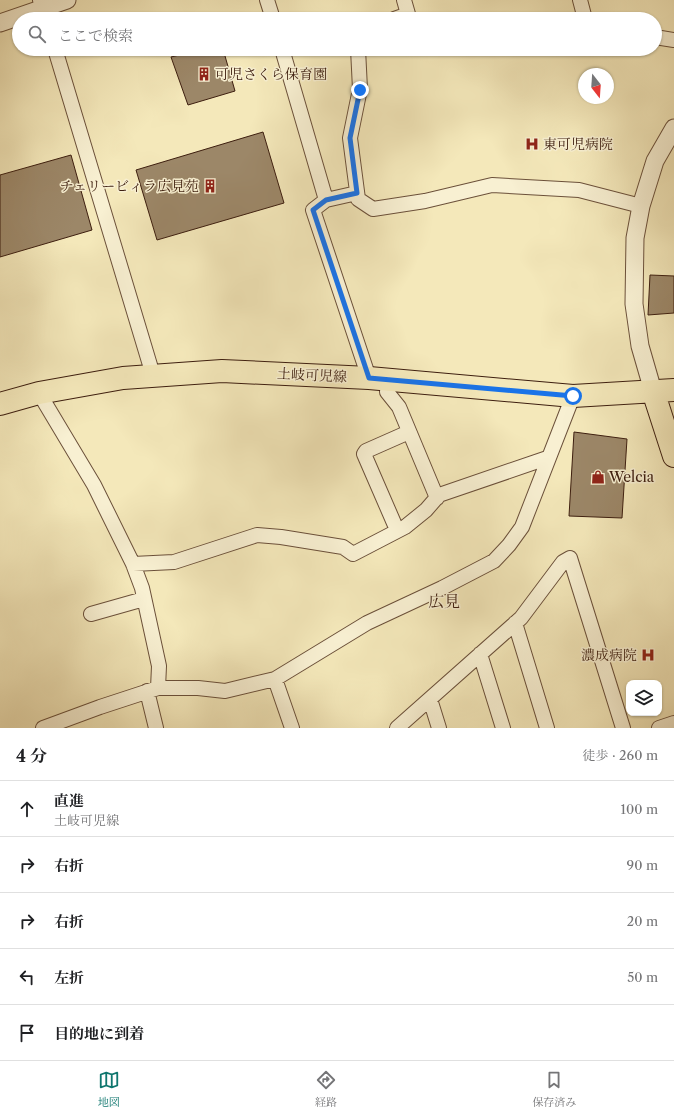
<!DOCTYPE html>
<html lang="ja">
<meta charset="utf-8">
<style>
body{margin:0;font-family:"Libre Caslon Text","Noto Serif JP",serif;background:#f6f6f6;color:#202124}
.controls{position:absolute;right:12px;bottom:12px;display:grid;overflow:hidden;border-radius:8px;box-shadow:0 1px 3px #0004}
.controls button{width:36px;height:36px;display:grid;place-items:center;padding:0;border:0;border-bottom:1px solid #e0e0e0;background:#fff;color:#202124;font:20px sans-serif}
.compass{position:absolute;left:578px;top:68px;width:36px;height:36px;border-radius:50%;background:#fff;box-shadow:0 1px 3px #0004;rotate:163deg}
.stop{position:absolute;width:12px;height:12px;margin:-9px;border:3px solid #1a73e8;border-radius:50%;background:#fff}
.stop.end{background:#1a73e8;border-color:#fff;box-shadow:0 1px 4px #0008}
.list{margin:0;padding:0;list-style:none}
h2{display:flex;justify-content:space-between;align-items:center;height:52px;margin:0;padding:0 16px;font-size:17px}
h2 small{font-size:13px;font-weight:400;color:#757577}
.list li{display:grid;grid-template-columns:26px 1fr auto;gap:12px;align-items:center;box-sizing:border-box;height:56px;padding:0 16px;border-top:1px solid #e0e0e0}
.list b{display:block;font-size:15px;white-space:nowrap}
.list p{margin:0;font-size:13px;white-space:nowrap;color:#757577}
.list em{font-size:13px;font-style:normal;color:#757577}
.icon{flex:none;width:22px;height:22px;fill:none;stroke:currentColor;stroke-width:2;stroke-linecap:round;stroke-linejoin:round}
.map{position:relative;flex:none;width:674px;height:728px;overflow:hidden}
.search{position:absolute;background:#fff;box-shadow:0 1px 3px #0004;left:12px;right:12px;top:12px;height:44px;display:flex;align-items:center;gap:10px;box-sizing:border-box;padding:0 14px;border-radius:22px;color:#757577;font-size:15px}
.sheet{height:332px;background:#fff}
nav{display:flex;justify-content:space-around;align-items:center;box-sizing:border-box;height:56px;border-top:1px solid #e0e0e0;background:#fff;font-size:11px;color:#757577}
nav a{display:grid;justify-items:center;gap:2px}
nav .on{color:#0f766e}
.map>svg:first-child{display:block}
</style>
<div class="map">
<svg width="674" height="728" viewBox="0 0 674 728">
<rect width="100%" height="100%" fill="#f4e8ba"/>
<filter id="stains"><feTurbulence type="fractalNoise" baseFrequency=".005" numOctaves="4"/><feColorMatrix values="0 0 0 0 .2 0 0 0 0 .09 0 0 0 0 .02 0 0 0 .5 -.17"/></filter>
<radialGradient id="worn" r=".72"><stop offset=".6" stop-color="#630" stop-opacity="0"/><stop offset="1" stop-color="#630" stop-opacity=".3"/></radialGradient>
<path fill="#9c8768" stroke="#3d1e0f" d="M204,49H223L235,91L188,105L171,57Z
M263,132L284,203L157,240L136,170Z
M71,155L92,230L0,257V175Z
M650,275L674,276V313L648,315Z
M574,432L627,439L622,518L569,516Z"/>
<g fill="none" stroke-linecap="round" stroke-linejoin="round">
<g stroke="#6b503a" stroke-width="16">
<path id="minor" d="M40,0L46,19
M267,0L273,19
M580,0L585,19
M394,19L408,14L404,0
M655,37L674,40
M55,49L153,375
M282,49L326,200L313,210L369,378
M358,49L360,89L350,138L358,199L373,209L425,201L492,185L579,190L641,206
M326,200L357,193
M388,380L387,392L399,407L437,498
M39,393L94,485L133,564L142,588L159,666L158,688
M397,530L364,454L366,451L409,432
M133,564L174,562L257,535L281,537L343,547L353,554L405,527L426,510L439,495L547,458
M91,614L144,599
M515,623L547,728
M480,654L503,728
M275,679L292,728
M147,691L156,728
M430,699L439,728
M43,728L100,707L158,688H198L225,691L275,679L367,623L442,588L494,561L509,545L522,527L573,396
M397,728L521,618L563,562L570,558L623,728
M659,728L674,723"/>
</g>
<g stroke="#6b503a" stroke-width="19">
<path id="tertiary" d="M0,23L67,0
M653,391L640,346L634,304L635,238L641,206L655,161L674,128"/>
</g>
<g stroke="#3d1e0f" stroke-width="24">
<path id="primary" d="M653,391L674,456
M0,404L39,393L123,378L222,371L369,378L573,396L674,390"/>
</g>
<use href="#minor" stroke="#f8f0d2" stroke-width="14"/>
<use href="#tertiary" stroke="#f8f0d2" stroke-width="17"/>
<use href="#primary" stroke="#f4e8ba" stroke-width="22"/>
</g>
<g fill="none" stroke-linecap="round" stroke-linejoin="round">
<path stroke="#1a73e8" stroke-width="5" d="M360,90L350,138L357,193L326,200L313,210L369,378L573,396"/>
</g>
<defs>
<g id="building-bare" transform="scale(1.08)"><path d="M-4-6H4V6H1V3H-1V6H-4ZM-2.5-4.3h1.7v1.8h-1.7ZM.8-4.3h1.7v1.8H.8ZM-2.5-1h1.7V.8h-1.7ZM.8-1h1.7V.8H.8Z" fill="#8f2418" stroke="#f8f0d2" stroke-width="2.5" paint-order="stroke"/></g>
<g id="hospital-bare" transform="scale(1.08)"><path d="M-5-5h3v3.5h4V-5h3V5h-3V1.5h-4V5h-3Z" fill="#8f2418" stroke="#f8f0d2" stroke-width="2.5" paint-order="stroke"/></g>
<g id="shop-bare" transform="scale(1.08)"><path d="M-5-2.5h2.3a2.7 3.5 0 0 1 5.4 0H5L5.5 6h-11ZM-1.5-2.5h3a1.5 2.3 0 0 0-3 0Z" fill="#8f2418" stroke="#f8f0d2" stroke-width="2.5" paint-order="stroke"/></g>
</defs>
<g fill-rule="evenodd">
<use href="#building-bare" x="204" y="74"/>
<use href="#hospital-bare" x="532" y="144"/>
<use href="#building-bare" x="210" y="186"/>
<use href="#shop-bare" x="598" y="477"/>
<use href="#hospital-bare" x="648" y="655"/>
</g>
<g text-anchor="middle" stroke-width="3" stroke-linejoin="round" paint-order="stroke">
<g font-size="14" fill="#3d1e0f" stroke="#f8f0d2" text-anchor="start">
<text x="215" y="79">可児さくら保育園</text>
<text x="543" y="149">東可児病院</text>
<text x="199" y="191" text-anchor="end">チェリービィラ広見苑</text>
<text x="609" y="482">Welcia</text>
<text x="637" y="660" text-anchor="end">濃成病院</text>
</g>
<g font-size="14" fill="#3d1e0f" stroke="#f8f0d2">
<text transform="translate(312 375) rotate(3)" y="5">土岐可児線</text>
</g>
<g font-size="16" fill="#3d1e0f" stroke="#f8f0d2">
<text x="444" y="607">広見</text>
</g>
</g>
<rect width="100%" height="100%" filter="url(#stains)"/>
<rect width="100%" height="100%" fill="url(#worn)"/>
</svg>
<div class="controls">
<button><svg class="icon" aria-label="layers" viewBox="0 0 24 24"><path d="M12 4l9 5-9 5-9-5zM3 14l9 5 9-5"/></svg></button>
</div>
<svg class="compass" viewBox="-18 -18 36 36"><path d="M0-13l5 13h-10z" fill="#e53935"/><path d="M0 13l5-13h-10z" fill="#757577"/></svg>
<div class="stop" style="left:573px;top:396px"></div>
<div class="stop end" style="left:360px;top:90px"></div>
<div class="search"><svg class="icon" aria-label="search" viewBox="0 0 24 24"><circle cx="10" cy="10" r="6"/><path d="M15 15l6 6"/></svg>ここで検索</div>
</div>
<section class="sheet">
<h2>4 分<small>徒歩 · 260 m</small></h2>
<ul class="list">
<li><svg class="icon" aria-label="ahead" viewBox="0 0 24 24"><path d="M12 20V5M6 11l6-6 6 6"/></svg><div><b>直進</b><p>土岐可児線</p></div><em>100 m</em></li>
<li><svg class="icon" aria-label="right" viewBox="0 0 24 24"><path d="M7 20v-9h11M14 6l5 5-5 5"/></svg><div><b>右折</b></div><em>90 m</em></li>
<li><svg class="icon" aria-label="right" viewBox="0 0 24 24"><path d="M7 20v-9h11M14 6l5 5-5 5"/></svg><div><b>右折</b></div><em>20 m</em></li>
<li><svg class="icon" aria-label="left" viewBox="0 0 24 24"><path d="M17 20v-9H6M10 6l-5 5 5 5"/></svg><div><b>左折</b></div><em>50 m</em></li>
<li><svg class="icon" aria-label="arrive" viewBox="0 0 24 24"><path d="M6 21V4h12l-3 4 3 4H6"/></svg><div><b>目的地に到着</b></div></li>
</ul>
</section>
<nav>
<a class="on"><svg class="icon" aria-label="map" viewBox="0 0 24 24"><path d="M3 6l6-2 6 2 6-2v14l-6 2-6-2-6 2zM9 4v14M15 6v14"/></svg>地図</a>
<a><svg class="icon" aria-label="directions" viewBox="0 0 24 24"><path d="M12 3l9 9-9 9-9-9zM9 14v-3h6M13 9l2 2-2 2"/></svg>経路</a>
<a><svg class="icon" aria-label="saved" viewBox="0 0 24 24"><path d="M7 4h10v16l-5-4-5 4z"/></svg>保存済み</a>
</nav>
